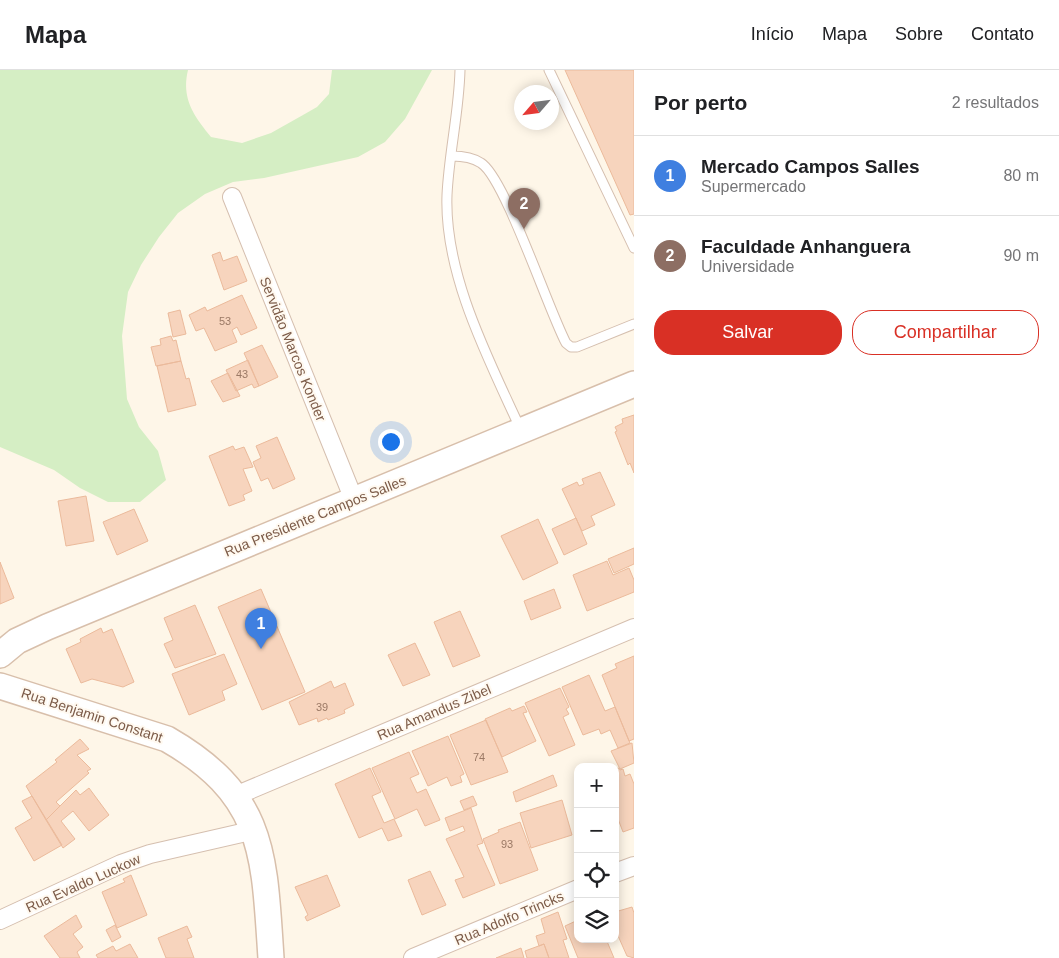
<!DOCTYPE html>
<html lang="pt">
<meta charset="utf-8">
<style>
body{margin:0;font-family:Helvetica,sans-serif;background:#f6f6f6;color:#202124}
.controls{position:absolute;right:15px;bottom:15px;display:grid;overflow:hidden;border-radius:10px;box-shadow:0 2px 12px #0003}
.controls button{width:45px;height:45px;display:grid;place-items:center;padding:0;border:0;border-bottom:1px solid #e0e0e0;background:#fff;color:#202124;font:25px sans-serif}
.compass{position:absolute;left:514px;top:15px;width:45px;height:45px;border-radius:50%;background:#fff;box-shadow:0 2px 12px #0003;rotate:242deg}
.you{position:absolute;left:390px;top:371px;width:18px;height:18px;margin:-12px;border:4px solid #fff;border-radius:50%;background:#1a73e8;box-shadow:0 0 0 8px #1a73e833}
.badge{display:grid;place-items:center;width:32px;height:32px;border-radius:50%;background:#d93025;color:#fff;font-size:16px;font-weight:700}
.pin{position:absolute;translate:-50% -41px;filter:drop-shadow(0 1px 2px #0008)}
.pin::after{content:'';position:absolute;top:26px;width:18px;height:15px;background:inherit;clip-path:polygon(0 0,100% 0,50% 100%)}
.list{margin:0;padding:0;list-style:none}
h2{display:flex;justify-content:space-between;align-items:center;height:65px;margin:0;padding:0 20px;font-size:21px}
h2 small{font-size:16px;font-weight:400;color:#757577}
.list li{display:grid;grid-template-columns:32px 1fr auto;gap:15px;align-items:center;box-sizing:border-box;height:80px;padding:0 20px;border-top:1px solid #e0e0e0}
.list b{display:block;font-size:19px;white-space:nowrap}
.list p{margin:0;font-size:16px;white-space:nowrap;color:#757577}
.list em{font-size:16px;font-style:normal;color:#757577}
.actions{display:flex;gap:10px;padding:15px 20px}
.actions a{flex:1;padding:11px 0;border:1px solid #d93025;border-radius:20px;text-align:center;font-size:18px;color:#d93025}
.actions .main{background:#d93025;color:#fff}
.icon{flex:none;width:28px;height:28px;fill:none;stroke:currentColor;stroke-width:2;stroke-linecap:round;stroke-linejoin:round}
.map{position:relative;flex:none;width:634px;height:888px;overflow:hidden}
header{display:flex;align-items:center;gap:30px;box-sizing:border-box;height:70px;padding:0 25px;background:#fff;border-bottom:1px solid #e0e0e0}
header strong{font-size:24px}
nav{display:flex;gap:28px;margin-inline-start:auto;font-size:18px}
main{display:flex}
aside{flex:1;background:#fff}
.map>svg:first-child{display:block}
</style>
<header>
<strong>Mapa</strong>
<nav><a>Início</a><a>Mapa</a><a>Sobre</a><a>Contato</a></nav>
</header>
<main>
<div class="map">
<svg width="634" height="888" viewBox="0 0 634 888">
<rect width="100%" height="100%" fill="#fef6e8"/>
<path fill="#d5eec4" d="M0,0H188C181,29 194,46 211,67L242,73L271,63L303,45L317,37L329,24L332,0H432L405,49L385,72L358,87L264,108L233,112L205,124L178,143L159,167L141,195L128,222L122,266L127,329L139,357L158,381L166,410L140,432H108L80,418L54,400L0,377Z"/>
<path fill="#f7d4bd" stroke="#ebba9b" d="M565,0H634V144L630,145Z
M220,182L223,191L237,186L247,211L224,220L212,185Z
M242,225L257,258L241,265L237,257L232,260L237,272L215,281L204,258L196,261L189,245L205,237L207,241Z
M180,240L186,264L173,267L168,243Z
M171,266L173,271L176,270L181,291L156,296L151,277L161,275L160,269Z
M262,275L278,307L259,316L244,283Z
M248,290L259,316L254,318L252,314L236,321L226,300Z
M181,291L186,309L189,308L196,335L168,342L157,296Z
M228,303L240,326L223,332L211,311Z
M634,345V403L630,393L628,395L615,362L617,361L615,357L623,353L622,349Z
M277,367L295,409L273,419L268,408L261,411L253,392L261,388L256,376Z
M233,376L235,380L244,377L253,397L243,399L252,421L243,425L245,430L229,436L209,386Z
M600,402L615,435L591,446L595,455L582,461L562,419L577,412L579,416L584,414L582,409Z
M86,426L94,471L66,476L58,431Z
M134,439L148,471L117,485L103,452Z
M576,448L587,474L564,485L552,459Z
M538,449L558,493L523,510L501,466Z
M634,478V494L614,503L608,489Z
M607,491L613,505L629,498L634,510V522L587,541L573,505Z
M0,492L14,528L0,534Z
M261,519L305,622L262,640L218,537Z
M554,519L561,538L531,550L524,531Z
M195,535L216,584L175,598L164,574L173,570L164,548Z
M460,541L480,586L453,597L434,552Z
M101,558L103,563L112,559L134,612L123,617L92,609L81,613L66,579L81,572L80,569Z
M415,573L430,605L403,616L388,585Z
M224,584L237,614L222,621L225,630L189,645L172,604Z
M634,586V669L629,671L602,605L617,598L615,594Z
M589,605L605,641L615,637L630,673L618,678L610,660L601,664L599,659L583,665L562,617Z
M331,611L334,618L345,613L354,635L344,640L345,643L328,650L327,648L318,652L317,648L299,655L289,632Z
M560,618L569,637L566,639L569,644L563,647L575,675L549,686L525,633Z
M524,636L527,642L523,643L536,671L502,687L485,649L510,638L512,641Z
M486,650L508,702L471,715L450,665Z
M448,666L464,704L460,706L462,712L451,716L447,707L428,716L412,681Z
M80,669L89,679L77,685L91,699L87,701L89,703L56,732L60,736L46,750L26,716L57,692L55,690Z
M632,673L634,693L620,699L611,681Z
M409,682L419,704L410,708L417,723L426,719L440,750L425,756L417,739L395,749L372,698Z
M370,698L381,722L372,726L384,753L394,749L402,766L388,771L382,758L359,768L335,714Z
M619,698L620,700L623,699L625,706L630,704L634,714V758L623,762L615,741V699Z
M553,705L557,716L516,732L513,722Z
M89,718L109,745L89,761L73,741L61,751L75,769L63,778L46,750L76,720L80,725Z
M32,726L62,775L34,791L15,758L32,748L22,731Z
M473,726L477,735L464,740L460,731Z
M562,730L572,765L531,778L520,743Z
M471,738L483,773L477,775L495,815L463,828L455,810L464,807L446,769L465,761L463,756L450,761L445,748Z
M520,752L538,800L500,814L483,769L499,762L498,760Z
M430,801L446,835L422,845L408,810Z
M131,805L147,845L117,858L102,822L125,812L123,809Z
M327,805L340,836L307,851L305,847L308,845L295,817Z
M632,837L634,843V888L627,886L615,859V842Z
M558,842L567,869L563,870L569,888H549L544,874L539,876L536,866L545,863L541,849Z
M76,845L82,857L73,864L83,877L77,882L80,888H60L44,866Z
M578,850V869H606L614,888H578L565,856Z
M115,855L121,867L112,872L106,860Z
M187,856L192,867L187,869L194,888H166L158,868Z
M130,874L138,888H98L96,885L113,876L116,881Z
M544,874L549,888H527L525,881Z
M521,878L524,888H496Z"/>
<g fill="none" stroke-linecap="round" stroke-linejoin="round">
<g stroke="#d5bfaf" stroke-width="11">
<path id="lane" d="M460,0C459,42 449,83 447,125C444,204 488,288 520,358
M549,0L634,178
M452,86C463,86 472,87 481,93C505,108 548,239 566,273L571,277H577L634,254"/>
</g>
<g stroke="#d5bfaf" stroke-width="20">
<path id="street" d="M232,127L354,430
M235,726L634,558
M615,803L634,796
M0,850L121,794L150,784L255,760
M413,888L578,819"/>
</g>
<g stroke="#d8bfab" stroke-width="28">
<path id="secondary" d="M0,585L17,571L47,557L634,314
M0,616L167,669C266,726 264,785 271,888"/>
</g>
<use href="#lane" stroke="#fff" stroke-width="9"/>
<use href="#street" stroke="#fff" stroke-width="18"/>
<use href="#secondary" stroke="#fff" stroke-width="25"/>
</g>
<g text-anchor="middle" stroke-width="4" stroke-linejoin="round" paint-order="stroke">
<g font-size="11" fill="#9b7965">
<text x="225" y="255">53</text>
<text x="242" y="308">43</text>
<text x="322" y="641">39</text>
<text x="479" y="691">74</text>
<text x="507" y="778">93</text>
</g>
<g font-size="14" fill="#7c5b48" stroke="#fff9f0">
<text transform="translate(293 279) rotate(68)" y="5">Servidão Marcos Konder</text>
<text transform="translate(315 446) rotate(-22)" y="5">Rua Presidente Campos Salles</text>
<text transform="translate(434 642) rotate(-23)" y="5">Rua Amandus Zibel</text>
<text transform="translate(92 645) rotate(18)" y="5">Rua Benjamin Constant</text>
<text transform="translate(83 813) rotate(-24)" y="5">Rua Evaldo Luckow</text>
<text transform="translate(509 848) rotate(-23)" y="5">Rua Adolfo Trincks</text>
</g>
</g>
</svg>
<div class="controls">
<button>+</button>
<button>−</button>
<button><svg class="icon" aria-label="locate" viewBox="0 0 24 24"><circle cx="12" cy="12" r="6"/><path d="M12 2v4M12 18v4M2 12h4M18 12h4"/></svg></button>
<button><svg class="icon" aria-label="layers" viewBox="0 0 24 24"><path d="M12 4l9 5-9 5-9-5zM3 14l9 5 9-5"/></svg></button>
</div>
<svg class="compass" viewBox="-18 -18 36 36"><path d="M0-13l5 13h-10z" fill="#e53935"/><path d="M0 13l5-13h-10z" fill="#757577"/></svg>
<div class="you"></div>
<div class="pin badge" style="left:261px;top:579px;background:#3f7fe0">1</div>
<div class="pin badge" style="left:524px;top:159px;background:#8d6e63">2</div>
</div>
<aside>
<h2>Por perto<small>2 resultados</small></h2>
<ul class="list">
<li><span class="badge" style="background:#3f7fe0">1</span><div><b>Mercado Campos Salles</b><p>Supermercado</p></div><em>80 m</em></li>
<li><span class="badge" style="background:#8d6e63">2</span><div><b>Faculdade Anhanguera</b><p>Universidade</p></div><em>90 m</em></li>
</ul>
<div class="actions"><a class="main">Salvar</a><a>Compartilhar</a></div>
</aside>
</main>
